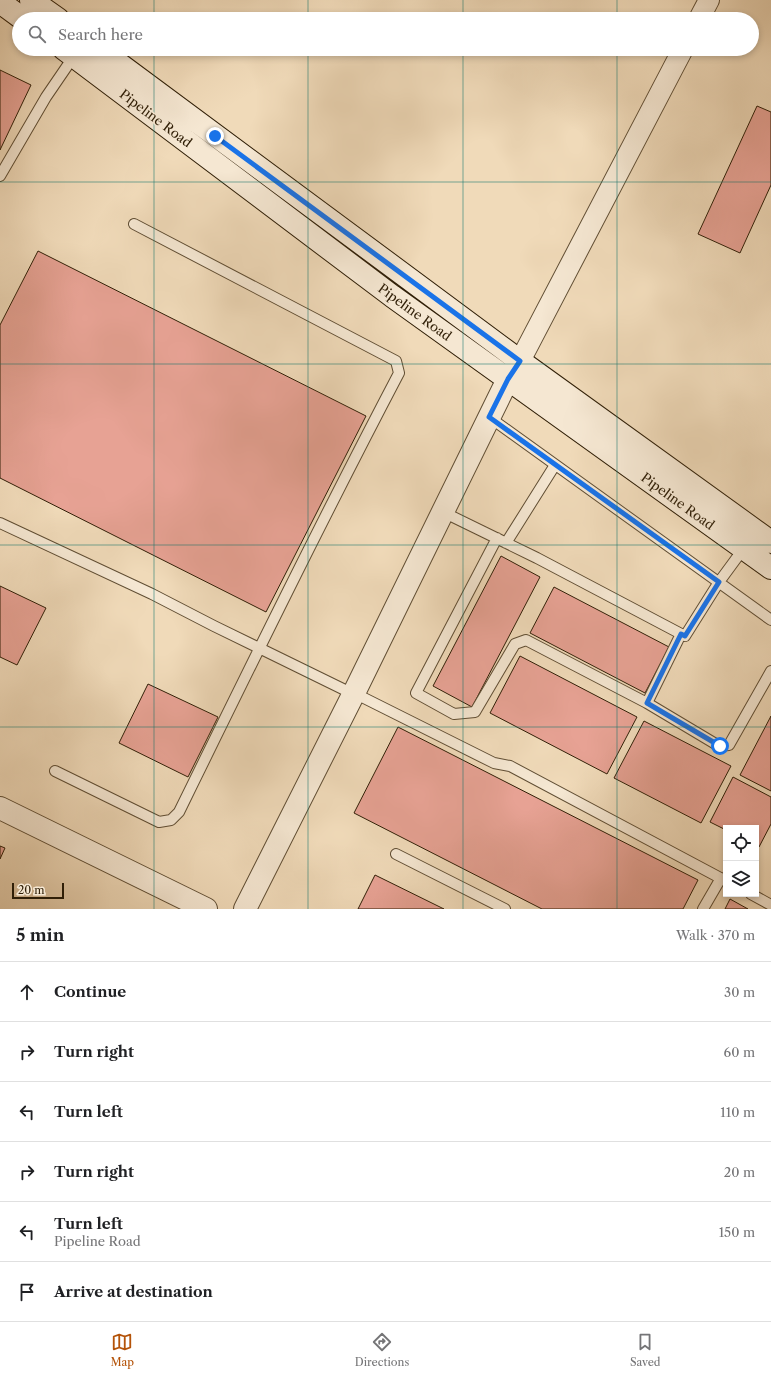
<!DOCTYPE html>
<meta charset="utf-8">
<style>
body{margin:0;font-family:"Libre Caslon Text",serif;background:#f2f2f2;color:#202124}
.controls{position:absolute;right:12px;bottom:12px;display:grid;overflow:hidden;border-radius:0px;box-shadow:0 2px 6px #0003}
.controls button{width:36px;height:36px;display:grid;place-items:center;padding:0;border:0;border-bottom:1px solid #e0e0e0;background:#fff;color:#202124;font:20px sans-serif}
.scale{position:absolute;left:12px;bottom:10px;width:52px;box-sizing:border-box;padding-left:4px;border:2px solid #301f07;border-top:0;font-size:11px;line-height:14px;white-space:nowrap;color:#301f07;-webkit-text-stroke:3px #f5e7d2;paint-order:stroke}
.stop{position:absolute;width:12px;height:12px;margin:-9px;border:3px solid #1a73e8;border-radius:50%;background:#fff}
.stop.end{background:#1a73e8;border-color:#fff;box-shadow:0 1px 4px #0008}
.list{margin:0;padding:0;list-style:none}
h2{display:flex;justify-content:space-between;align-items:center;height:52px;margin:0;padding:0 16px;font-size:17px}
h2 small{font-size:13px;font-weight:400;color:#757577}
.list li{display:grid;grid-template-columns:26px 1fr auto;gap:12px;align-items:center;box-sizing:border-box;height:60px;padding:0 16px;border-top:1px solid #e0e0e0}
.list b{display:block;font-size:15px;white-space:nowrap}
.list p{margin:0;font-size:13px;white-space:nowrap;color:#757577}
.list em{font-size:13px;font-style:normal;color:#757577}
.icon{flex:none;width:22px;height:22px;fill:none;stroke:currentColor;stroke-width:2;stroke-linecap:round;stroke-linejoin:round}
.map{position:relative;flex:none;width:771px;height:909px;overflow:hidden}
.search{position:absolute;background:#fff;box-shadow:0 2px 6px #0003;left:12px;right:12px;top:12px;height:44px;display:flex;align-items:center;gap:10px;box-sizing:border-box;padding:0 14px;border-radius:22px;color:#757577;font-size:15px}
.sheet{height:412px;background:#fff}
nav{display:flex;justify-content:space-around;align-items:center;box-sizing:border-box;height:56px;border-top:1px solid #e0e0e0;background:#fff;font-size:11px;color:#757577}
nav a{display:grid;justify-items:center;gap:2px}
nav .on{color:#b45309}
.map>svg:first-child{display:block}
</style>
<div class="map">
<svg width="771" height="909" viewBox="0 0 771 909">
<rect width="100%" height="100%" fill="#f0dab9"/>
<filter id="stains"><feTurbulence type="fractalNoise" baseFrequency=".005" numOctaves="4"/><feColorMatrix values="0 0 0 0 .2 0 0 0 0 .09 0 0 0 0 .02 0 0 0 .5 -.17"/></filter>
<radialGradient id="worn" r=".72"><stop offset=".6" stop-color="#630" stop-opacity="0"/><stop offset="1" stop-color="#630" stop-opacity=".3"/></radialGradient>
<path fill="#e7a294" stroke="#301f07" d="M0,70L31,85L0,150Z
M757,106L771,112V185L740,253L698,234Z
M38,251L366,416L266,612L0,478V325Z
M501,556L540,577L472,707L433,686Z
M0,586L46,608L17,665L0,657Z
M554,587L669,647L645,693L530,633Z
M520,656L637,717L607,774L490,713Z
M148,684L218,717L188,777L119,743Z
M771,716V791L740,775Z
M644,721L731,766L701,823L614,778Z
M398,727L698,880L683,909H542L354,813Z
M733,777L771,797V824L759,847L756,846V828H726V830L710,822Z
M0,846L5,848L0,859Z
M375,875L444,909H358Z
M730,899L748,909H725Z"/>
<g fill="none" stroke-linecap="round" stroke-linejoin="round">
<g stroke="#604e34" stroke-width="12">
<path id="service" d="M0,176L46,97L74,56
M489,417L771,620
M443,512L537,558L685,636L719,582L744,548
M0,523L152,594L214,626L347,691L354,693L494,763L510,766L726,881
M497,538L416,693L454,714L475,712L515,644L526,640L647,703L681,634
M506,543L555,465
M647,703L719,746L729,745L771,671
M55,771L159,822L171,820L179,812C251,665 323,518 399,373L396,361L134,224
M396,854L505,909
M751,894L771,905
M703,909L721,878"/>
</g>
<g stroke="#604e34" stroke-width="22">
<path id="minor" d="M699,19L709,0
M520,361L683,49"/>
</g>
<g stroke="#604e34" stroke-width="24">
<path id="tertiary" d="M0,808L206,909
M245,909L354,693L508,379L519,363"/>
</g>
<g stroke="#301f07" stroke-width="24">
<path id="secondary" d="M31,0L58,19
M0,2L23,19
M64,49L392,296L771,568
M99,49L520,361L771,542"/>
</g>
<use href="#service" stroke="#f5e7d2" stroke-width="10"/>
<use href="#minor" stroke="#f5e7d2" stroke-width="20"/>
<use href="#tertiary" stroke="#f5e7d2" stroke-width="22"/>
<use href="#secondary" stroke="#f5e7d2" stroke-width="22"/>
</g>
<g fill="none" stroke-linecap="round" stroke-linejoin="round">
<path stroke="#1a73e8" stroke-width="5" d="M215,136L520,361L508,379L489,417L719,582L685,636L681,634L647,703L720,746"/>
</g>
<path fill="none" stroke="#0f766e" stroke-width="1" stroke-opacity="0.55" d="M154,0V19M308,0V19M463,0V19M617,0V19M154,49V909M308,49V909M463,49V909M617,49V909M0,182H771M0,364H771M0,545H771M0,727H771"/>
<g text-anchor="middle" stroke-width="3" stroke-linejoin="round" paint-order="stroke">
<g font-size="13" fill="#301f07" stroke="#f5e7d2">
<text transform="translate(156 118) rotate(37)" y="5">Pipeline Road</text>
<text transform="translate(415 312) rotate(36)" y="5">Pipeline Road</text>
<text transform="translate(678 501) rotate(36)" y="5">Pipeline Road</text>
</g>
</g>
<rect width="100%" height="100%" filter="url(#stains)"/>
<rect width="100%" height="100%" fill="url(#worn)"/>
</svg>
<div class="controls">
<button><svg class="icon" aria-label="locate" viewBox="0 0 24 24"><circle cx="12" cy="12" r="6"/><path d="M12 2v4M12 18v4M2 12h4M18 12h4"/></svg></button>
<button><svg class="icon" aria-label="layers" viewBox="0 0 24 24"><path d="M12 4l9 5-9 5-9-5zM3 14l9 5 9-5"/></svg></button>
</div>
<div class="scale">20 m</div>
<div class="stop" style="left:720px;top:746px"></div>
<div class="stop end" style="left:215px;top:136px"></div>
<div class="search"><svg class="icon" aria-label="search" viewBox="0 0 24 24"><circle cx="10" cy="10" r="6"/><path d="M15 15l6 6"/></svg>Search here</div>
</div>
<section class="sheet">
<h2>5 min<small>Walk · 370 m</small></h2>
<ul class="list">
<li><svg class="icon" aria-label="ahead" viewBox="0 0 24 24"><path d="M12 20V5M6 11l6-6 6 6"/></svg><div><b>Continue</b></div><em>30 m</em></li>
<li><svg class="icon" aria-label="right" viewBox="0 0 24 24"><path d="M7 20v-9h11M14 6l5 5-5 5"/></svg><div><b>Turn right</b></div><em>60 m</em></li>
<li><svg class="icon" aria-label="left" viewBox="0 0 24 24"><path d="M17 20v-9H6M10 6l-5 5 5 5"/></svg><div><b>Turn left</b></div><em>110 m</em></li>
<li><svg class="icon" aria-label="right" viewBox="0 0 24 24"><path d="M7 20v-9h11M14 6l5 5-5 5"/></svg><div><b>Turn right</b></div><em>20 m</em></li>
<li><svg class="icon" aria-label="left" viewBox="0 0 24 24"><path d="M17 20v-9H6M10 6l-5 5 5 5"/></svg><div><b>Turn left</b><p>Pipeline Road</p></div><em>150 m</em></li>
<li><svg class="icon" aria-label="arrive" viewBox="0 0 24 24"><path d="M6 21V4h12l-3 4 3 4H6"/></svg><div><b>Arrive at destination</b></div></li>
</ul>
</section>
<nav>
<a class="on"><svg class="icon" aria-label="map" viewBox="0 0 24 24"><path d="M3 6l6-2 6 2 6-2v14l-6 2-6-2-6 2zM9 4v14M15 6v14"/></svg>Map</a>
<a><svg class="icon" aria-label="directions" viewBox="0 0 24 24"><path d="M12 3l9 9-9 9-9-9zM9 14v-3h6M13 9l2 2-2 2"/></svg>Directions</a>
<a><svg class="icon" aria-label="saved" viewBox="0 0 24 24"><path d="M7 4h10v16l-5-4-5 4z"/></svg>Saved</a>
</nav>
